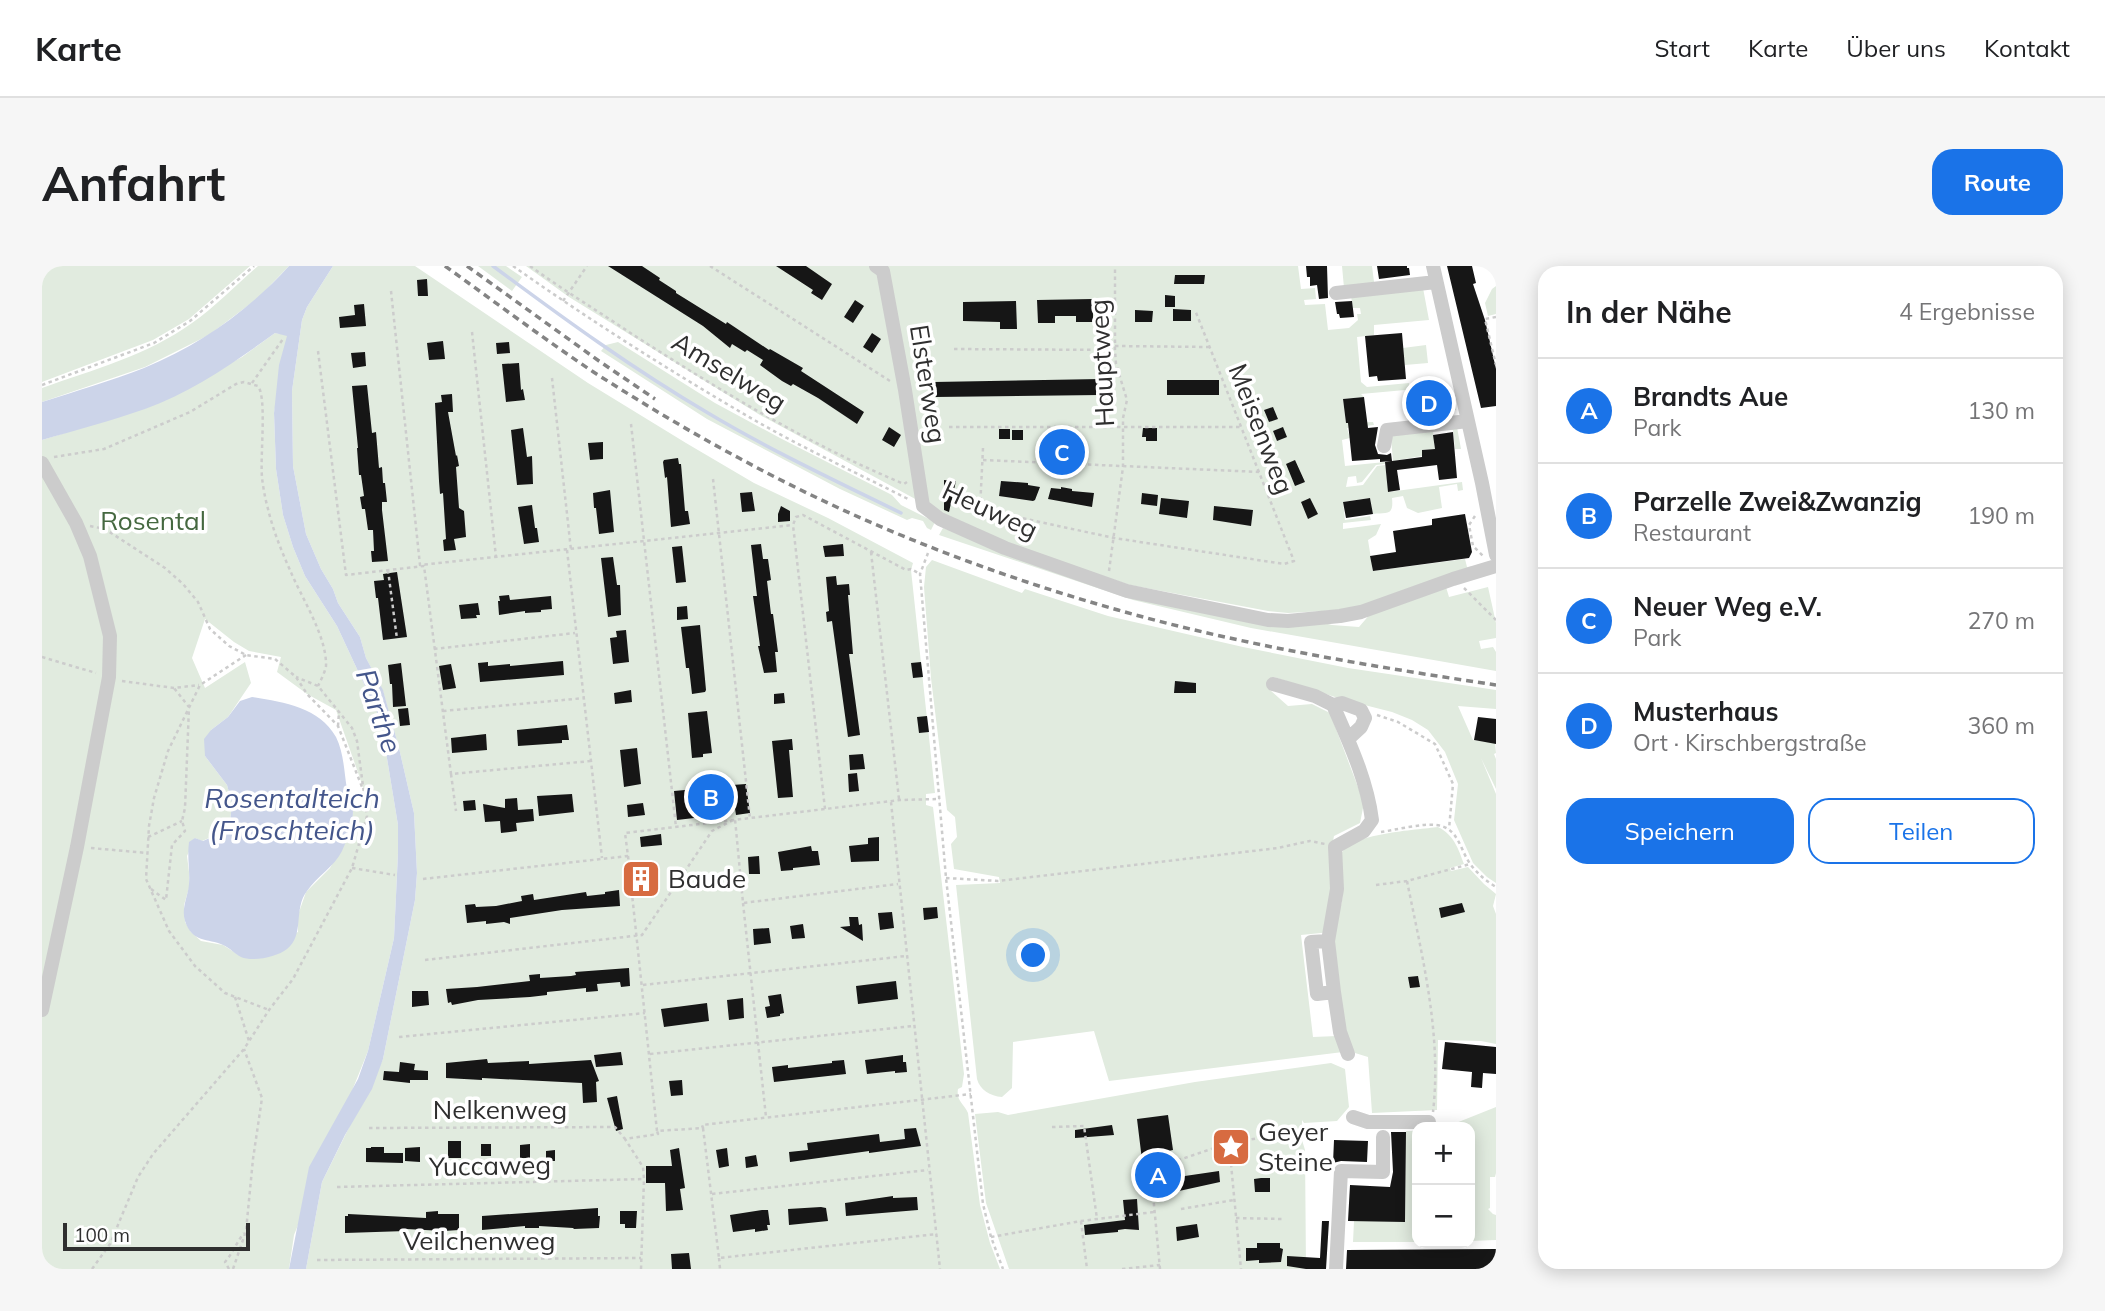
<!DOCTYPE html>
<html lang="de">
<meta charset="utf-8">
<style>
body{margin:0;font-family:Mulish,sans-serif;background:#f6f6f6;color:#202124}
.controls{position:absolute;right:21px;bottom:21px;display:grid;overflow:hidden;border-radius:14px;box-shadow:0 4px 18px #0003}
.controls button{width:63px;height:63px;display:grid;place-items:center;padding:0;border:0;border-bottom:2px solid #e0e0e0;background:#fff;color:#202124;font:35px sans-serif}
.scale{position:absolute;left:21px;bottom:18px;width:187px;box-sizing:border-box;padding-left:7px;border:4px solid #2f2f2f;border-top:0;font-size:19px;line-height:24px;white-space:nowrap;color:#2f2f2f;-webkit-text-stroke:5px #fff;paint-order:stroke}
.you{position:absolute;left:992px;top:690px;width:24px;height:24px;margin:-18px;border:5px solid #fff;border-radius:50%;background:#1a73e8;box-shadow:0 0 0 10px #1a73e833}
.badge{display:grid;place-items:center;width:46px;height:46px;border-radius:50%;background:#1a73e8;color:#fff;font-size:23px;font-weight:700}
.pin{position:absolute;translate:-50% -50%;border:4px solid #fff;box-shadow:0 2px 7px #0006}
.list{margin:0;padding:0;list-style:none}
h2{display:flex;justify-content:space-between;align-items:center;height:91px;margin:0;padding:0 28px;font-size:30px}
h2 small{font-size:23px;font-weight:400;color:#757577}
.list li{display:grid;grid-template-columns:46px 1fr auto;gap:21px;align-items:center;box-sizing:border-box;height:105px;padding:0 28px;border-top:2px solid #e0e0e0}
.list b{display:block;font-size:26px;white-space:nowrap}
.list p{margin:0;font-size:23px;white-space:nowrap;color:#757577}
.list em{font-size:23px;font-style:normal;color:#757577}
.actions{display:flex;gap:14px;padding:21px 28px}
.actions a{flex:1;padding:16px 0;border:2px solid #1a73e8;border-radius:21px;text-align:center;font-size:24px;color:#1a73e8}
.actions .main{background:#1a73e8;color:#fff}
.map{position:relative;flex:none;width:1454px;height:1003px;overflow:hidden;border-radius:21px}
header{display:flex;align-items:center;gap:42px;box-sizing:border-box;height:98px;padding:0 35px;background:#fff;border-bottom:2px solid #e0e0e0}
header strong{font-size:33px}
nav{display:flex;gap:38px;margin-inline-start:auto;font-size:24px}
.intro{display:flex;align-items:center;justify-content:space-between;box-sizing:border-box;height:168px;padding:0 42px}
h1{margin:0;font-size:49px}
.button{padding:18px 32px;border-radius:21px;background:#1a73e8;color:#fff;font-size:24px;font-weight:700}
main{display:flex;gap:42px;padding:0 42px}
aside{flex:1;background:#fff;border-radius:21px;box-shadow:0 4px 18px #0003}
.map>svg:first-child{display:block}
</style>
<header>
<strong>Karte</strong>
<nav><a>Start</a><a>Karte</a><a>Über uns</a><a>Kontakt</a></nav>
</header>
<div class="intro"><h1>Anfahrt</h1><a class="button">Route</a></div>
<main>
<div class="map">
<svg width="1454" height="1003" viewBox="0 0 1454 1003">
<rect width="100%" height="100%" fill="#fff"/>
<path fill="#e1ebdf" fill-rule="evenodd" d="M0,0H208L147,53L111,74L0,116Z
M216,0H247L216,32L167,69L103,101L0,136V122C50,104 106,89 150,57C173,41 194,19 216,0Z
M291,0H373L546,117L644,177L712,217L786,252L871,297L869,304L893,527L884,528V539L891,541L922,808L920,821L916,823C914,835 922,838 926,847L938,939L948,977L958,1003H264L280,916L341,793L373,634L375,607L372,547L357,482L341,425L324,392L318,371L296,337L291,323L279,303L264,268L251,200L250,125L260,54L265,41Z
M436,0H464L480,11L470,25Z
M484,0H1256L1259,23L1273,22L1274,33L1262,34L1263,39L1283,38L1286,64L1307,62L1316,54L1315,48H1319L1318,42H1311L1309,30L1381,22L1387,54L1332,59V69L1315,71L1319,116L1325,121L1367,117L1368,123L1399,120L1410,125L1414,144L1399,146L1396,127L1377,129L1378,148L1366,149L1363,124L1319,128L1322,131L1301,133L1304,157L1331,156L1332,159L1305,162L1308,172L1300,174L1303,200L1343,196V198L1334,199L1320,216L1315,217L1314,210L1306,211L1304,221L1321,219L1335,200L1343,199L1347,226L1420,216L1421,224L1416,225L1415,218L1397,221L1400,242L1376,247L1365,242L1361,230L1350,232C1352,251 1344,246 1331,248L1328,232L1301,236L1303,254L1328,250L1329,254L1301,257V263L1339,258L1334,269L1326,274L1331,305L1423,293L1425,301L1434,300L1316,343L1246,347L1226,345L1088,319L965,278L901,248L718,149L527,31Z
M1300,0H1330L1332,16L1302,22Z
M1454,20V48L1446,50L1443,37L1450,23Z
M233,67L246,69L232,147L234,203L241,249L251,281L263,310L295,360L335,446L341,468L356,559V587L352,672L326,785L252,969L247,1003H0V174L104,142L200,91ZM163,353L192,376L207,385L239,391L235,406L265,428L294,444L326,535L311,542L309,563L288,602L264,626L256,649V666L200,691L181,679L159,675L149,666L143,656L142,639L147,622V606L145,590L153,572L160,575L181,566L188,557L190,537L185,519L163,490L169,464L186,451L209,417L203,396L163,422L150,392Z
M576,76L673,137L738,172L850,229L859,239L893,256L889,264L885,262L881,255L870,252L865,254L798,223L665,153L559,85L564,79Z
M1384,79L1386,97L1363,99L1361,82Z
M1415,161L1419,183H1413L1411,164L1391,165L1393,183L1380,184V190L1351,195L1349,172L1352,168Z
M901,262L1099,333L1278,356L1290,359L1317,361L1329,347L1404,321L1407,331L1446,321L1454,357V372L1437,375L1439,383L1451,381L1454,386V405L1209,362L1091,334L897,269Z
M890,294L980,327L983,323L1066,350L1201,381L1306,402L1454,424V443L1416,440L1431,474L1453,477L1454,487L1452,488L1454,493V523L1439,492L1454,528V617L1445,611L1431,597L1412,554L1416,518L1403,486L1386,464L1370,454L1350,446L1299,433L1232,411L1228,424L1246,440L1270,438L1288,447L1322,537L1318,557L1292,570L1288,590L1298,642C1305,625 1294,605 1299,589C1306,567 1375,564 1396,561C1412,569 1416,582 1422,598L1408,602L1409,605L1426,601L1442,618L1454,628L1451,640L1454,648V778L1439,775L1396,774L1395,844L1330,847L1326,791L1313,787L1302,766L1289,666L1259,669L1271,771L1295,770L1301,786L1067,815L1052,765L971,776L970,822L960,831C948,830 938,824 935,813L914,619L958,617L957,611L912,603L909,578L915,571L913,551L905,544L889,412L882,321L884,301Z
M1289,797L1303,803L1307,841L1295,855L1262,857L1260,854V864L1249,867V874H1260L1263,884L1264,1003H967L944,937L933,848L956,846L966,849L1153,816Z
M1454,841V907L1453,911H1448V942L1446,943L1451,948L1454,949V974L1428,975V861H1404Z
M1364,865H1375V976H1311L1312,955H1363Z"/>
<path fill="#ccd4e9" d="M247,0H291L265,41L260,54L250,125L251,200L264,268L279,303L291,323L296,337L318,371L324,392L341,424L357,482L372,547L375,607L373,634L341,793L330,823L303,869L280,916L264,1003H247L267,901L316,813L326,785L352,672L356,587V559L341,468L335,446L295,360L263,310L251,281L241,249L234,203L232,147L237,99L245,70L233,67C193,96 150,126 103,143C69,155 34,164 0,174V136C34,125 69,115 102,102C158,79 207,44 247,0Z
M210,431C241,436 277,441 294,471C302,487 302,506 305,523C307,530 310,537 311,544C311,558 306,572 300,585C292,601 275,610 265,625C251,643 263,669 245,683C235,691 211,696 199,691C193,688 188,682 181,679C166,672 150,677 143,655C139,642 146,631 147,618C148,604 145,591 147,576L153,572L161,575L181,566L188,557L190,537L185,519L163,490L162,473L169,464L186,451L198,435Z"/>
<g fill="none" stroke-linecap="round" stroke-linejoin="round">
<path stroke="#ccd4e9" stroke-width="3.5" d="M451,0C521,52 591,103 666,147C728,184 794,215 859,247"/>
</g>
<path fill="#161616" d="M566,0H600L618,12L617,14L634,25V27L684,58L685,56L727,84L728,83L761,102L759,105L822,146L815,158L776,132L751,118L749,120L740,115L718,99L721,94L705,84L703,86L690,78L688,82L661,60Z
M734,0H764L790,18L780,34L769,27L771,24Z
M1264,0H1285L1286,32L1277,33L1275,19L1268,20V11H1265Z
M1335,0H1365V2H1367L1368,9L1337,13Z
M1405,0H1430L1434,17L1431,18L1443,54L1454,103V140L1439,142Z
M1133,9H1163L1162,18H1132Z
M385,13L386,30H376L375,14Z
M1123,29L1133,30V41H1123Z
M1051,33V56H1034V50H1013V57H996L995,34Z
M813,34L822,40L811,57L802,51Z
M974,35L975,63H958V56L921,55V36Z
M1310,35L1312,51L1298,52L1297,48H1295L1293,36Z
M322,38L324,60L298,62L297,51L313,49L312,39Z
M1131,43L1149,44V55H1131Z
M1093,44L1111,45L1110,56H1093Z
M830,67L839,73L830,87L821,81Z
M1360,67L1364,113L1336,115L1335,110L1327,111L1323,70Z
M401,75L403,93L387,94L385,77Z
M467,76L468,87L455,88L454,77Z
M323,86L324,100L311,102L309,87Z
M477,97L479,124L481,123L483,134L464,136L460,98Z
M1058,113V129L893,131L892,116Z
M1125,114H1177V129H1125Z
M325,119L330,167L334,166L337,202L340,201L341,217H343L345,236H340V244L346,295L330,296L329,285H332L331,264H326L323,243H320L318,231L322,230L319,209H317L315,182H316L310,120Z
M1397,127L1399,146L1378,148L1376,129Z
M410,128L411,146H406L414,190L415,189L417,200L414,201L417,242L422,245L424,271L412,273L414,284L402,285L401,274L404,273L403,258L401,227L398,228L397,215L393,137L400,136L399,129Z
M1322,131L1326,162L1336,161L1333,179L1336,188L1345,189L1349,187L1350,195L1380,191V184L1393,183L1391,169L1411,166L1415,212L1397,214L1395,199L1355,204L1358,224L1346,226L1343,196L1349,195L1338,196V193L1310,195L1306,157H1304L1301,133Z
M1231,141L1236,153L1227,156L1222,144Z
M847,161L859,169L852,181L840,174Z
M1241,161L1245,171L1235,175L1231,165Z
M481,162L485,191L490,190L491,218L475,219L469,164Z
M1101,162H1115V175H1104V171H1100Z
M957,163H968V173H957Z
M970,164H981V174H970Z
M561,176V193L548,194L546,177Z
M636,192L637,198H639L643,245H646L648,258L629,261L625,211L623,212L621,196L622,194Z
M1253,194L1263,216L1253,220L1244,198Z
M902,214L914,215L907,246L902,244Z
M959,215L986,217V219L998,221L993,234L991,235L957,230Z
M1019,221L1030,223V225L1052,227L1050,241L1006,233L1009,222L1019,223Z
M568,224L572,266L557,268L554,242H552L551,227Z
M710,226L713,245L700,246L698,227Z
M1100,227L1116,229L1115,240L1099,238Z
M1119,232L1147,235L1145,252L1117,248Z
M1268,232L1276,248L1266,253L1259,236Z
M1328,232L1331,248L1304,252L1301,236Z
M490,239L493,262H495L497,276L482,278L476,241Z
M739,240L748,245V255L736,256V248Z
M1172,240L1211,244L1209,260L1171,254Z
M1423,248L1430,286L1427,292L1331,305L1328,290L1354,286L1351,265L1390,259V253Z
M719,278L721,293H726L729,314L725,315L729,348H731L736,386H733L735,406L722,407L716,380H718L711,330H715L709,279Z
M801,278L802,290L783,291L781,280Z
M640,280L644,316L634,317L630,281Z
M571,291L575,319H578L579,349L566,351L559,292Z
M355,306L365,371L341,374L336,332H334L332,315L342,314L341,308Z
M794,310L795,319L807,318L808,329H806L811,388H807L818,469L806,471L790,355L785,356L784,346L787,345L784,311Z
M467,329L468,334L509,330L510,343L499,344V346L483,347V345L457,349L456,335H458L457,330Z
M436,337L438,349H434L435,352L419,353L417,339Z
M645,340L646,353L635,354V341Z
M658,359L664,424L663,426L650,428L647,402H644L639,361Z
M584,364L587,396L571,398L568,372L575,371L574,365Z
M521,395L522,409L438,416L436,397L446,396V400L468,398V400Z
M879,396L881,411L871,412L869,397Z
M359,397L364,440L351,441L350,418H348L346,399Z
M409,398L414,422L401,424L397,400Z
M1133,415L1154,417V427H1132Z
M589,424L590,436L573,438L572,427Z
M742,427L743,437L732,438V428Z
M366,442L368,459L358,460L356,443Z
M665,445L670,487L661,488V491L650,492L646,447Z
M885,450L887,466L877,467L875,451Z
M1436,451L1454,453V478L1432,474Z
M525,459L527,474H520V477L476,480L475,464Z
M444,468L445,484L410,487L409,472Z
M750,473L751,484H747L751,531L736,532L730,475Z
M595,482L599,518L582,521L578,484Z
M821,488L823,503L808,504L807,489Z
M676,507L677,520L704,518L708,547L694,549L692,536L668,539L669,550L635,554L632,525L654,523L653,510Z
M815,507L817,525L807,526L806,508Z
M530,528L532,546L497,550L495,530Z
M475,532L476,544L491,543L492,555L474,557L475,565L459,567L458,555L443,556L441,538L463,542V533Z
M433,534L434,544L422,545L421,535Z
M601,537L603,549L586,551L585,539Z
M619,568L620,579L599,581L598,571Z
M837,571V595L809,596L807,580L826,578V572Z
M769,580L770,585H776L778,599L751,602V604L739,605L736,586Z
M717,590L718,608H707L706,591Z
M603,597L606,627L595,628L591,598Z
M577,624L578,640L520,644L468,652V658L462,656L444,658V655L425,657L423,639L433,638L434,641L454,640L480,635L479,630L491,628L492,634L544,626L545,630L563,628V626Z
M1420,637L1423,646L1399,652L1397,642Z
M895,641L896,652L882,654L881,642Z
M850,646L852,662L838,664L836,647Z
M807,651H816L817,659L820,658L821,675L798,661L808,660Z
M761,658L763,672L750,673L748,660Z
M727,662L729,677L712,679L711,663Z
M587,702L588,720L579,721L578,716L555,718L556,725L544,726V722L505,726V729L488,731L436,734L410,739L409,736L406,737L404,723L435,721L488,715L487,709L498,708V712L529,710L534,709L533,706Z
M1376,710L1378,721L1368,722L1366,711Z
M854,715L856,733L816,738L814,720Z
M370,725H386L387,739L370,741Z
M739,728L742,747L738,748V750L725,752L723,741L728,740L726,730Z
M701,732L702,752L687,754L685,734Z
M665,737L667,755L622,761L619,743Z
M1403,776L1454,781V808L1441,807L1440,822L1429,821L1430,806L1400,803Z
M579,786L581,799L554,801L552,789Z
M861,789V796H864L865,806L853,807V805L825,808L823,794Z
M445,793L446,797L487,795V798L549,794L557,815L554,816L555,836L541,837L540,817L440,812V814L404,812V797Z
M802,794L804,808L732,816L730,801L746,799V802L790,797V795Z
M358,796L373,798L372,804L386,805V814H368V817L341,814L342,805L357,806Z
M640,814L641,829L629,830L627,815Z
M575,830L581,863L574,865L565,832Z
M1126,849L1131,884L1117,887V892L1100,894L1095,853Z
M1070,859L1072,869L1033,872V864Z
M874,862L879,880L827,887V885L748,896L747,886L766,884L765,877L837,868L838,876L863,873L862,863Z
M1349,866H1364L1363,956L1306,955L1308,919L1348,921L1351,906Z
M1292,874L1326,875L1325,896L1299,895L1291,897Z
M406,875H419V892H406Z
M439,878H449V890H439Z
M488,878V892H478V879Z
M329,881H342V887H361V897L324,896V882H329Z
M378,881V896L363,895V882Z
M637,882L643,922L638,923L641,944L624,945L623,917H604V900H630L628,884Z
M685,882L687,900L677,902L674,884Z
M513,884V895H504V885Z
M714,889L716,900L704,902L703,891Z
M1177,905L1178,916L1137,925L1136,911Z
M1219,912H1228V926H1213L1212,913Z
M851,930V932L875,931L876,944L804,950L803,937Z
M1095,933L1097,964L1083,963L1076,964V966L1043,969L1042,959L1083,954L1081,934Z
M779,941L784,942L786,955L747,959L746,943Z
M556,942V950H558L557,962L532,963L531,962L497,960V962H483V960L440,964V950Z
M720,944H726L728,959H725L726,964L713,966V963L691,966L688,949Z
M396,945V948H417V964L402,965L364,963V965L303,967V950H306V948L384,952V946Z
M578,945H595L594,962H583V958H578Z
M1280,955H1287L1284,1003H1264L1245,1000V990L1278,992Z
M1155,958L1157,971L1135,975L1134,961Z
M1215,977H1238V982L1241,983L1239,996L1217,997V994L1204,995V982H1215Z
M1454,983V1003H1304L1305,984Z
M647,987L649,1003H630L629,988Z"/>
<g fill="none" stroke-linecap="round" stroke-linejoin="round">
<path stroke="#ccc" stroke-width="2.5" stroke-dasharray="3.5 3.5" stroke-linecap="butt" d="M471,0C549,55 631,107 714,155C763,183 815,207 866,233
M488,0C521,24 556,45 590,68C677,124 766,178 862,218L865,216
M668,0L848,115
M349,25L378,299L751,259
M521,35L545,0
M1454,51L1443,53L1454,99
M430,66L454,291
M1073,80L1167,81
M912,83L1073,84
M276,85L304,309L382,300L409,508L549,495
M510,112L529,284
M210,117L241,73
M0,119L112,77L148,55L212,0
M589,158L634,561
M907,161H1199
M941,182L938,243L1072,272L1242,298L1252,295L1153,44
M12,191L62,183L148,146L194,118L202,116L216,120C225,132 218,190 220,211C221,221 223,232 226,243C231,264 239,284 248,304C259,331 285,370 284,400C283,406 279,414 276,420
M941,194L1218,206
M671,213L708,552
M1433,250L1427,259L1431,280L1441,290
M48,260L63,263L123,302L141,318L156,336L168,363L187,380L204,389L233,393L254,411L265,428L296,460L320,521
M525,284L560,592
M829,286L857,533
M886,287L878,308L904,612L941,938L949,971L961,1003
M346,304L355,373
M1067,305L1081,201V152L1085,134L1074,98L1073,84V0
M1422,322L1454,354
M392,383L533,367
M204,389L158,419L126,485L112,532L107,560L104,613L127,665L153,700L183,727L227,744
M0,391L54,407
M80,415L132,422L157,419
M401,445L543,432
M1335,449L1356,456L1393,478L1411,518L1407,563
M296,460L297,446
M409,508L414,545
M849,536L898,1003
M783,543L751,259L754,251L761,249L864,304L869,303L878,308
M1339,566C1353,564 1381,557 1394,559C1417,561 1418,585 1429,599C1436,608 1444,615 1454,621
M106,571L140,555
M49,582L105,587
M586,590L615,865L661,862L660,859L929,828
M310,602L353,609
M904,612L956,615L1236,582L1268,575L1283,578
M381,613L586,590L583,567L858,534L898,533
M1365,615C1380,690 1400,768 1391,846
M1334,619L1365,615L1428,598
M109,623L124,634L130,579L143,565L140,555L143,542L147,441L132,422
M701,637L724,851
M383,694L600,669L670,565L693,553L701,637L856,618
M601,719L864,690
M193,731L207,775
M357,771L603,747
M608,788L871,760
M1010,861L1042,860L1055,953
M327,862L573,861L583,873
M661,862L677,992L895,968
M1187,877L1199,1003
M295,921L602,913
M670,928L886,904
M1139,943L1192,934
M1194,952L1240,953
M1039,955L1045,1003
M949,971L1039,955L1112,946
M677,992L678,1003
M275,994L599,992
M50,1003L68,978L96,911L111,888L202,783L227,744L251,713L310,602L325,550L315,475L310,462L276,420L254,411
M187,1003L183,996C191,987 194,977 202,967
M191,1003L204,965L211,893L220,832L202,783
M599,1003L602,913L601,901L583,873L616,868L615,865
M1080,1003L1118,999
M1118,1003L1109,907L1134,895L1187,877L1249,867L1277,871"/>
<path stroke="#ccc" stroke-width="14" d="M834,0L841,5L863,124L881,240L898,253L963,282L1085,325L1226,354L1246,355L1298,350L1319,346L1411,313L1454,300
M1391,0L1440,217L1454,289
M1294,27L1394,16
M1342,180L1345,164L1426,155
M0,197L34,257L48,290L68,370L67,411L35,581L0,744
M1231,418L1273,430L1291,439L1300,437L1319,444L1323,452L1319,461L1306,473
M1286,675L1295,623L1293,581L1322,565L1330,554C1325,514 1307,476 1291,439
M1292,726L1286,675L1269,676L1275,728L1292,726L1298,766L1306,788
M1311,851L1326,856H1387
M1294,1003L1299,905L1341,906V871"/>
<path stroke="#848484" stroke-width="3.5" stroke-dasharray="7 5" stroke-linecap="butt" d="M403,0C453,36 502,73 553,107C600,137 648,166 697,192C816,257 945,307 1076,344C1198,379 1328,400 1454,419
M425,0L557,95L613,133"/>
</g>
<defs>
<g id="building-square" transform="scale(2.0125)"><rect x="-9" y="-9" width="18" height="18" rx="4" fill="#d76b41" stroke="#fff"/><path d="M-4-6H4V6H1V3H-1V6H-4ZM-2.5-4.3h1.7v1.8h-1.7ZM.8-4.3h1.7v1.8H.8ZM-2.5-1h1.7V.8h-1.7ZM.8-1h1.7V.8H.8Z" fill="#fff"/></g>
<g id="sight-square" transform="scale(2.0125)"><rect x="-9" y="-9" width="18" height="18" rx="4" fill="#d76b41" stroke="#fff"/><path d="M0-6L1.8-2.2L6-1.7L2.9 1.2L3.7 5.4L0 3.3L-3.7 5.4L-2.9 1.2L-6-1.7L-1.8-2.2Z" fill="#fff"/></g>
</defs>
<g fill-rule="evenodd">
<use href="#building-square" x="599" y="613"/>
<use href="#sight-square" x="1189" y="881"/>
</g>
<g text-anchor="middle" stroke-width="7" stroke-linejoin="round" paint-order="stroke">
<g font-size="26" fill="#2f2f2f" stroke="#fff">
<text transform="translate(1060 97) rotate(-93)" y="9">Hauptweg</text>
<text transform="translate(687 106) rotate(31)" y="9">Amselweg</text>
<text transform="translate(886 118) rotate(81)" y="9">Elsterweg</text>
<text transform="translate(1219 163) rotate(69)" y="9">Meisenweg</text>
<text transform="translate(948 244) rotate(25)" y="9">Heuweg</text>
<text x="458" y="853">Nelkenweg</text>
<text transform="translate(448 900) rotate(-1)" y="9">Yuccaweg</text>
<text x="437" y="984">Veilchenweg</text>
</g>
<g font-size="26" fill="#456840" stroke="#fff">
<text x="111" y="264">Rosental</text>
</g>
<g font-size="26" fill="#2f2f2f" stroke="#fff" text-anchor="start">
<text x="626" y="622">Baude</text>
<text x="1216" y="875">Geyer<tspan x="1216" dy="30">Steine</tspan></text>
</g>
<g font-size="28" font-style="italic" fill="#44568b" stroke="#fff">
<text transform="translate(337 445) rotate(71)" y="10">Parthe</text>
<text x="250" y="542">Rosentalteich<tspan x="250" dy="32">(Froschteich)</tspan></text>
</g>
</g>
</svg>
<div class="controls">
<button>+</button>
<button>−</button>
</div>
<div class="scale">100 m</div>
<div class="you"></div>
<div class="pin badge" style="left:1116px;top:909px">A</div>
<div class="pin badge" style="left:669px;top:531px">B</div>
<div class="pin badge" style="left:1020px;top:186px">C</div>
<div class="pin badge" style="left:1387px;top:137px">D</div>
</div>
<aside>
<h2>In der Nähe<small>4 Ergebnisse</small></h2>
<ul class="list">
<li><span class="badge">A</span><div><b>Brandts Aue</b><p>Park</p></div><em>130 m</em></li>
<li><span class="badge">B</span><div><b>Parzelle Zwei&amp;Zwanzig</b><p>Restaurant</p></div><em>190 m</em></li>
<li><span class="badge">C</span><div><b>Neuer Weg e.V.</b><p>Park</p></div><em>270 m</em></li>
<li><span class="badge">D</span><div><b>Musterhaus</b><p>Ort · Kirschbergstraße</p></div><em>360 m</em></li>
</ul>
<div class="actions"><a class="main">Speichern</a><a>Teilen</a></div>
</aside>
</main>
